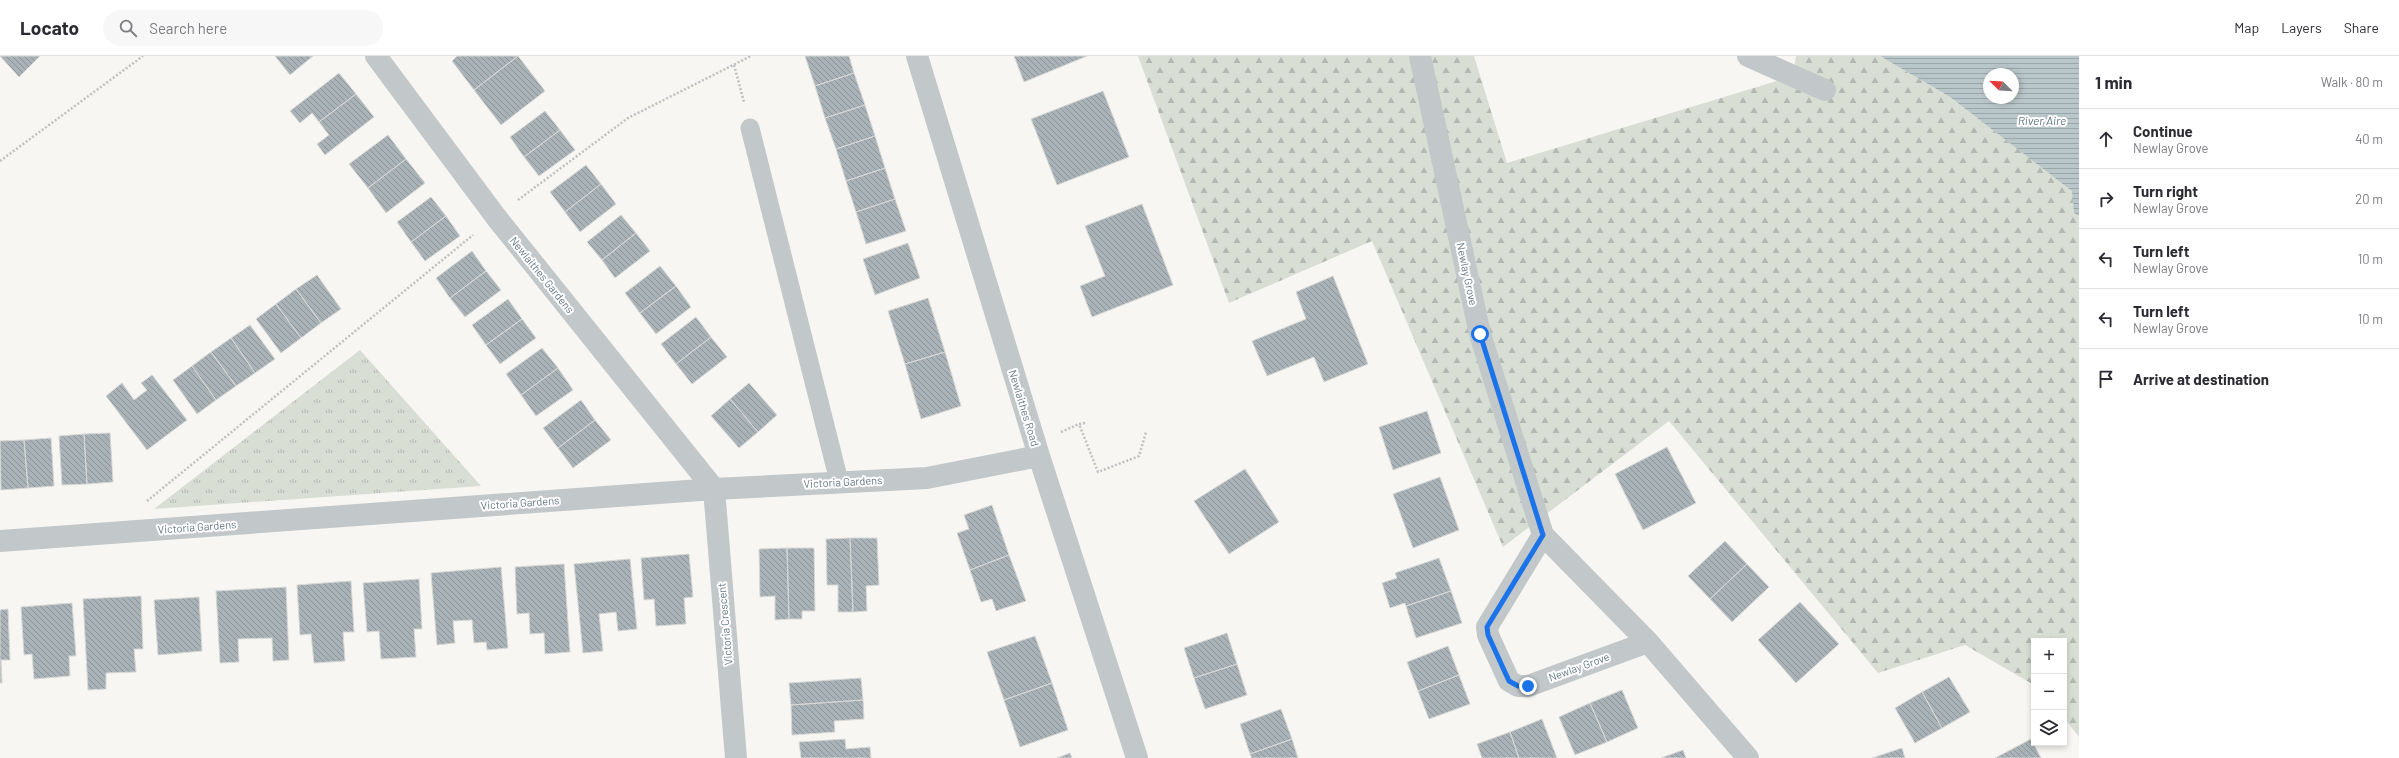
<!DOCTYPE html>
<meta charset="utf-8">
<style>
body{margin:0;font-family:Barlow,sans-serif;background:#f7f7f7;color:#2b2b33}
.controls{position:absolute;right:12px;bottom:12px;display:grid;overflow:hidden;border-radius:0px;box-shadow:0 2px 6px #0003}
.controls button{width:36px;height:36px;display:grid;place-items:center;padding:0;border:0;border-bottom:1px solid #e1e1e2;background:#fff;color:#2b2b33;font:20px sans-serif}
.compass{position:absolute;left:1983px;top:12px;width:36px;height:36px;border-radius:50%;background:#fff;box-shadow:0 2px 6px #0003;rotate:294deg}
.stop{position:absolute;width:12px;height:12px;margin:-9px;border:3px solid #1a73e8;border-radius:50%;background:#fff}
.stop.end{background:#1a73e8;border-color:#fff;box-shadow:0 1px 4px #0008}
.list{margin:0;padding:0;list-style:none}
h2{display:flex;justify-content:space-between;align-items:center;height:52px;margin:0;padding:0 16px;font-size:17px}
h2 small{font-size:13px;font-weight:400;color:#7c7c81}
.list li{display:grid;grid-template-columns:26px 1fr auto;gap:12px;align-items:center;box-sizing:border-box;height:60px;padding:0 16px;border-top:1px solid #e1e1e2}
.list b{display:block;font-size:15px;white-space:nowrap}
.list p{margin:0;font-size:13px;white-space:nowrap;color:#7c7c81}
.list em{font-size:13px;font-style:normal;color:#7c7c81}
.icon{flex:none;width:22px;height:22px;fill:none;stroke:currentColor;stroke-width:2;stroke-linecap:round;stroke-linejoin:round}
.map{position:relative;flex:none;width:2079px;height:702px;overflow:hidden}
header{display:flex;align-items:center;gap:24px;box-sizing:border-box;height:56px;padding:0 20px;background:#fff;border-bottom:1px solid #e1e1e2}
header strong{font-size:19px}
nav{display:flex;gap:22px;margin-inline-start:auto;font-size:14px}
.search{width:280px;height:36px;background:#f7f7f7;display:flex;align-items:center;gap:10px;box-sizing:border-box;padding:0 14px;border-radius:22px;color:#7c7c81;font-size:15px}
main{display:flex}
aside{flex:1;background:#fff}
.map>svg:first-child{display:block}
</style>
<header>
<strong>Locato</strong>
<div class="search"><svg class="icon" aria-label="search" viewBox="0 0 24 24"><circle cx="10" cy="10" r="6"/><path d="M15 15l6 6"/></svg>Search here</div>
<nav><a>Map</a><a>Layers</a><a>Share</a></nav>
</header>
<main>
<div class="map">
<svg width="2079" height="702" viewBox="0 0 2079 702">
<defs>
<pattern id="grass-tufts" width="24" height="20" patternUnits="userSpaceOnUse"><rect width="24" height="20" fill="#d8ded4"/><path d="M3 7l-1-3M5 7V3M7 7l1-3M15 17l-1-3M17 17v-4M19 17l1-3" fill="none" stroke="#b3b9b2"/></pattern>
<pattern id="forest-firs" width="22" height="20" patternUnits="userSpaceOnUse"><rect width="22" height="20" fill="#d8ded4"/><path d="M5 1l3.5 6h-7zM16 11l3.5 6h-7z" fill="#b3b9b2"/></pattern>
<pattern id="water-rules" width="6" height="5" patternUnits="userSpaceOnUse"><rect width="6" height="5" fill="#bac7ca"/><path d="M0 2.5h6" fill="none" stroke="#9ba6aa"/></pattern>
<pattern id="building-back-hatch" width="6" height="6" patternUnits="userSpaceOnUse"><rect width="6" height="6" fill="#a8b2b7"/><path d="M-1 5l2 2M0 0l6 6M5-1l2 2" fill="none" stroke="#8c969a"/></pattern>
</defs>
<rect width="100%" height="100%" fill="#f7f6f3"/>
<path fill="url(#grass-tufts)" d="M360,294L481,430L154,453Z"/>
<path fill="url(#forest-firs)" d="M1138,0H1474L1507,107L1793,20L1796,0H1880L1950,41L2073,135L2074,157L2079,160V681L2064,662V585H2034V629L1965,589L1878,617L1669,365L1503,491L1372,185L1229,247Z"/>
<path fill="url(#water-rules)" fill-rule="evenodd" d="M1880,0H2079V160L2074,157L2072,135L1950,41ZM1989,18H2013V42H1989Z"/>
<path fill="url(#building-back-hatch)" stroke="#d8d8d6" d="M0,0H40L19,21Z
M275,0H313L290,19Z
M518,0L545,35L501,69L474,34Z
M518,0L474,34L452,5L457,0Z
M805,0H849L854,17L815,30Z
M1014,0H1087L1024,26Z
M339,17L356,38L319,66L312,57L300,67L290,55Z
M854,17L865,49L825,62L815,30Z
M1103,35L1129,101L1057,129L1031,63Z
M356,38L374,61L325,99L317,88L329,79L319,66Z
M865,49L875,80L836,93L825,62Z
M545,55L560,74L524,101L510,81Z
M560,74L575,94L539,120L524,101Z
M388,79L406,103L368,132L349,108Z
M875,80L885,112L846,125L836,93Z
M406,103L425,127L386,157L368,132Z
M586,109L601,128L565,156L550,136Z
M885,112L895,143L856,156L846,125Z
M601,128L616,148L580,176L565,156Z
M431,141L446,160L411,186L397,166Z
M895,143L906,175L866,188L856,156Z
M1142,148L1173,229L1092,261L1080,230L1105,220L1085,170Z
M621,159L636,177L602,204L587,186Z
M446,160L460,180L425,205L411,186Z
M636,177L650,195L615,222L602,204Z
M908,187L920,222L875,239L863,203Z
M472,195L486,215L450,242L436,222Z
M660,210L676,230L640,257L625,237Z
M486,215L501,234L465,261L450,242Z
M317,219L341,253L321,267L296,233Z
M1333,220L1368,308L1324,326L1314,301L1267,320L1252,285L1306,263L1296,236Z
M676,230L691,251L656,278L640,257Z
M296,233L321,267L301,282L276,248Z
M928,242L945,296L905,308L888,255Z
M508,243L522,263L486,289L472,269Z
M276,248L301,282L281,297L256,263Z
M696,261L711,281L676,308L661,288Z
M522,263L536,282L500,308L486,289Z
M250,269L275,303L255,317L231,282Z
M711,281L727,301L692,328L676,308Z
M231,282L255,317L236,330L211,296Z
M542,292L558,312L521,339L506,318Z
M211,296L236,330L216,344L192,310Z
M945,296L961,350L921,363L905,308Z
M192,310L216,344L197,358L173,324Z
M558,312L573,334L536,360L521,339Z
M152,319L187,364L147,394L106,340L122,327L134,344L147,334L141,327Z
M749,327L777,359L758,376L730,343Z
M730,343L758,376L739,392L711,360Z
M581,344L595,364L558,392L543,372Z
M1427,355L1441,397L1393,414L1379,371Z
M595,364L611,384L573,412L558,392Z
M110,377L113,426L87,428L84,378Z
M84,378L87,428L62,429L59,380Z
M51,382L54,430L28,432L24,384Z
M24,384L28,432L1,434L0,385Z
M1667,391L1696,447L1643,474L1615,418Z
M1245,413L1279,466L1229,498L1194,445Z
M1440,421L1459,474L1413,492L1393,438Z
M992,449L1009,499L970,514L957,477L969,473L964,459Z
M850,482L853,556H838V529H827L826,483Z
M850,482H877L879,529L866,530L867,555L853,556Z
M1725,485L1747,508L1710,543L1688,520Z
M787,492L789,563L775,564V540L760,541L759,493Z
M787,492H814L815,555H802V563H789Z
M689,498L693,541L684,542L686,568L656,570L654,543L644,544L641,502Z
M1009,499L1026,545L996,555L992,543L981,546L970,514Z
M1439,502L1451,535L1406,550L1405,547L1390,552L1382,527L1397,522L1395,517Z
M630,503L637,573L618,575L616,556L599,558L603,595L583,597L574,508Z
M564,508L570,596L545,598L544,577L530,578L529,557L517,558L515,511Z
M1747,508L1769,531L1732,566L1710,543Z
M501,511L508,592L487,594L486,586L474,587L472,564L453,565L455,587L437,589L431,517Z
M419,523L422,573H414L416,601L381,603L379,575L367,576L363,527Z
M351,525L354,576H343L345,605L314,607L311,578L300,579L297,529Z
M286,531L289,604L273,605L272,582L238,583L239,606L220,607L216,535Z
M1451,535L1462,567L1416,582L1406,550Z
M141,540L143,593H134L136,616L106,617V633L88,634L83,543Z
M199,541L202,595L158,599L154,544Z
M1800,546L1839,588L1796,627L1758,584Z
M72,547L76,600H69L70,620L34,623L32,598L24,599L21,551Z
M8,553L10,604H1L2,627H0V554Z
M1227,577L1237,608L1194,622L1184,592Z
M1035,580L1052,627L1004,644L987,596Z
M1448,590L1459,619L1418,635L1407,606Z
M1237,608L1247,639L1205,653L1194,622Z
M1459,619L1470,648L1429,663L1418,635Z
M1949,621L1970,656L1942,672L1922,636Z
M861,622L863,644L791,649L789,627Z
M1052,627L1068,674L1020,691L1004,644Z
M1622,634L1638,672L1607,686L1590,647Z
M1922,636L1942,672L1915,687L1895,652Z
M863,644L864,663L834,665L835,676L792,679L791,649Z
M1590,647L1607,686L1575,699L1559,661Z
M1281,653L1292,683L1250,698L1240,668Z
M1542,663L1557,702H1519L1510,676Z
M1510,676L1519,702H1482L1477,688Z
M845,683L846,693L870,691L871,702H801L799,686Z
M1292,683L1298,702H1252L1250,698Z
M2031,683L2041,702H1995Z
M1902,692L1905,702H1872Z
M1683,694L1686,702H1661Z
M1070,697L1072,702H1057Z"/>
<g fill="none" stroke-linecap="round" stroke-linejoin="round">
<path stroke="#bec0c2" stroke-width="2.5" stroke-dasharray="2 2" stroke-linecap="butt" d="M734,9L744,46
M0,105L143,0
M518,144L628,62L751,0
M1085,367L1079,368L1098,416L1139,400L1146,376
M1061,376L1079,368
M147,445L473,179"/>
<path stroke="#c2c7c9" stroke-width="19" d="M750,72L839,425"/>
<path stroke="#c2c7c9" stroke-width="22" d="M376,0L496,161L714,433L736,702
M917,0L1039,400L1137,702
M1420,0L1480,278L1543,479L1648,586L1748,702
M1748,0L1825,34
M1543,479L1487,571L1488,579L1509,625L1518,630H1528L1648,586
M0,485L714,433L927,422L1039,400"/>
</g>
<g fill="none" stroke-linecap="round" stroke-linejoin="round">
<path stroke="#1a73e8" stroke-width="5" d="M1480,278L1543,479L1487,571L1488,579L1509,625L1518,630H1528"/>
</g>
<g text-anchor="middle" stroke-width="4" stroke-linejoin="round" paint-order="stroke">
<g font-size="11" fill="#657985" stroke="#fff">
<text transform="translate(1467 218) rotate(78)" y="4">Newlay Grove</text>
<text transform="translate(542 219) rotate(51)" y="4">Newlaithes Gardens</text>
<text transform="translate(1024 352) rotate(73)" y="4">Newlaithes Road</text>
<text transform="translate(843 426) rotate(-3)" y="4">Victoria Gardens</text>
<text transform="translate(520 447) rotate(-4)" y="4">Victoria Gardens</text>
<text transform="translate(197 471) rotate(-4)" y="4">Victoria Gardens</text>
<text transform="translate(725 568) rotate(-95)" y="4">Victoria Crescent</text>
<text transform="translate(1579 611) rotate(-20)" y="4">Newlay Grove</text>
</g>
<g font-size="12" font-style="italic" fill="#617b81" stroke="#fff">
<text x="2042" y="69">River Aire</text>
</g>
</g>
</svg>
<div class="controls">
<button>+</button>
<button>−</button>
<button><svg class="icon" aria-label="layers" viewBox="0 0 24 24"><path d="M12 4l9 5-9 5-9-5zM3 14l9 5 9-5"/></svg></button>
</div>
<svg class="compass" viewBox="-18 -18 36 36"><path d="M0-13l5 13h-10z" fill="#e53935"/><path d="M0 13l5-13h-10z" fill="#7c7c81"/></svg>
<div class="stop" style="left:1480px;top:278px"></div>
<div class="stop end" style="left:1528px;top:630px"></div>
</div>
<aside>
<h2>1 min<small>Walk · 80 m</small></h2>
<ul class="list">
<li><svg class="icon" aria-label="ahead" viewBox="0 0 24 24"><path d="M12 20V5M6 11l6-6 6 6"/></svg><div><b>Continue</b><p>Newlay Grove</p></div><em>40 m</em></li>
<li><svg class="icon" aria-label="right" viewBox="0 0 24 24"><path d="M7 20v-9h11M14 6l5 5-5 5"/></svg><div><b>Turn right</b><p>Newlay Grove</p></div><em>20 m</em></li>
<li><svg class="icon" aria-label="left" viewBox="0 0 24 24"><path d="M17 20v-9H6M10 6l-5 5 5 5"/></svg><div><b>Turn left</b><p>Newlay Grove</p></div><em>10 m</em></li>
<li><svg class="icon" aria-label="left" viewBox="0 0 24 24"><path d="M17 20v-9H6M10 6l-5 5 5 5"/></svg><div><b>Turn left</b><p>Newlay Grove</p></div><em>10 m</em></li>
<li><svg class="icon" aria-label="arrive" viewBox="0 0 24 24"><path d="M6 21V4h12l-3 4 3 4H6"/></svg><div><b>Arrive at destination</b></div></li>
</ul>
</aside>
</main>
